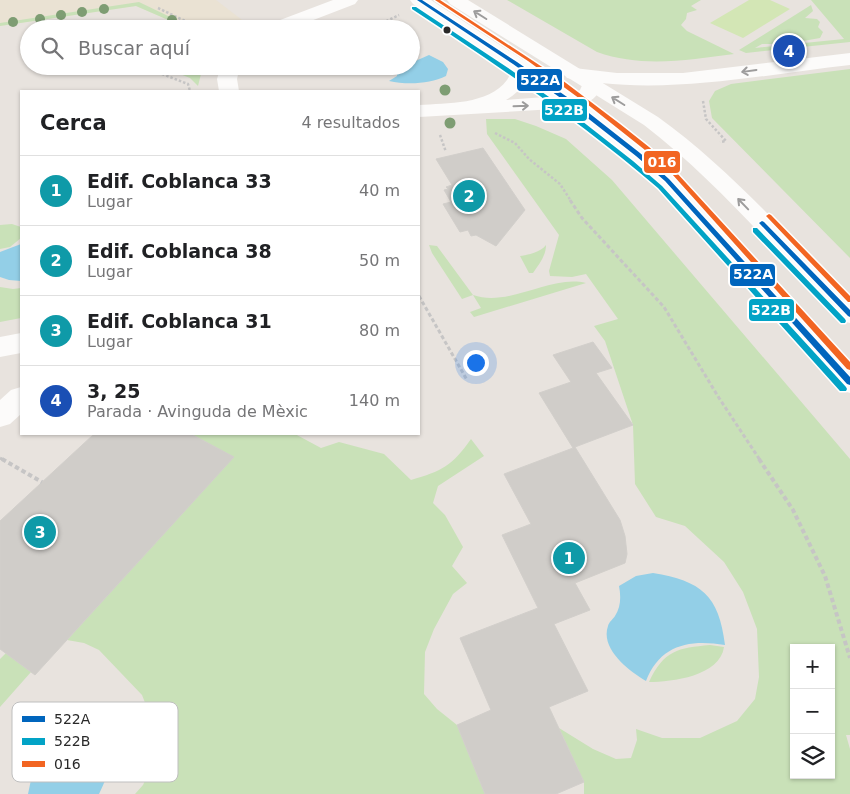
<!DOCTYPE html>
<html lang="es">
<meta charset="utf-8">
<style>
body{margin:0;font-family:"DejaVu Sans",sans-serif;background:#f6f6f6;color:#202124}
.controls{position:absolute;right:15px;bottom:15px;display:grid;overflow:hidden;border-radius:0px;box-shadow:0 1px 4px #0004}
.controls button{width:45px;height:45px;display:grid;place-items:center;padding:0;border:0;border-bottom:1px solid #e0e0e0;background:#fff;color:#202124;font:25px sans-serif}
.you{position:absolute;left:475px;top:362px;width:18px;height:18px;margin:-12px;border:4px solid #fff;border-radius:50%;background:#1a73e8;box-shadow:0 0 0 8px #1a73e833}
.badge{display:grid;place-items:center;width:32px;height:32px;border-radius:50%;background:#db2777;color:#fff;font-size:16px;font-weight:700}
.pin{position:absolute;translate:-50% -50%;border:2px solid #fff;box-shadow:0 1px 5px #0006}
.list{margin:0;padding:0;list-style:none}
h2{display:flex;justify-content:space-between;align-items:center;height:65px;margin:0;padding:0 20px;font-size:21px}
h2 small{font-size:16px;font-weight:400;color:#757577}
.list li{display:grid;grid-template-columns:32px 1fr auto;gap:15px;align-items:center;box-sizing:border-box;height:70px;padding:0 20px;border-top:1px solid #e0e0e0}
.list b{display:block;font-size:19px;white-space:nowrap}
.list p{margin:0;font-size:16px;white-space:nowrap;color:#757577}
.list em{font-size:16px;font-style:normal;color:#757577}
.icon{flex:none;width:28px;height:28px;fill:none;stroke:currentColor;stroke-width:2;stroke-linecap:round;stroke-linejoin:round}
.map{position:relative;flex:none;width:850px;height:794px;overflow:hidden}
.search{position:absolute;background:#fff;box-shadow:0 1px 4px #0004;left:20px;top:20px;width:400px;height:55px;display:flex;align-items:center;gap:12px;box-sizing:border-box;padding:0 18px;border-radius:28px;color:#757577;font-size:19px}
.panel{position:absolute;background:#fff;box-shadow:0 1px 4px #0004;left:20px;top:90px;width:400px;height:345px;border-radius:0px}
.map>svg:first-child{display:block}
</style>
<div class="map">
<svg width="850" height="794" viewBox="0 0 850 794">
<rect width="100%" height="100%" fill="#e8e3de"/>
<path fill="#eae2d3" d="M0,0H216L246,23L235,29H189L136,6L0,26Z"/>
<path fill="#c9e1b8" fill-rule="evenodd" d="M507,0H701L691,6L697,10L687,13L686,19L681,25L687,31L734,54C688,60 642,68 597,52Z
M811,0H850V42L746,53L739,50L811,5L813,11L805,18L817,19L820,22L818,27L823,32L820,38L786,44H762L755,48L844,39Z
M139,2L193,28L189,29L136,6L0,26V23Z
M160,66H203L198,86L190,78Z
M850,69V258L712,118L709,101L715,91L731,84Z
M486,119H515L536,126L566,139L612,180L850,459V735H846L850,749V794H584V782L559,728L593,749L616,759L631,758L637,740L636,729L662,738H700L737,721L755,699L759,677L757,629L743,592L724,562L685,526L656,517L635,484L633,425L605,341L594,326L618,319L586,274L572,277L550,276L549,271L559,235L487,134ZM794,648H831V775H794Z
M12,224L21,227V238L10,247L0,249V225Z
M429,245L437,246L473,295C509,308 551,274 586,283L474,317L470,312L481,308L473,295L462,299L432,253Z
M546,245C546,256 539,264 533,273H529L520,256C528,255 541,252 546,245Z
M0,287L13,289L21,288V318L0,322Z
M191,434H295L321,448L339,442L384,454L411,480C442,471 452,466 471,439L484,456L438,486L433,503L445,515L463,547L452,566L467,583L453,594L434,629L425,652L424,694L437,709L457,725L485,794H135L143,785L158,752L153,723L142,695L99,650L84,643L67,640L233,457Z
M710,645L724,647C720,676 672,682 649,682C664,650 678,648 710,645Z
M6,653L31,672L0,707V659Z"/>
<path fill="#d3e6b5" d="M749,0H770L790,9L743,38L710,23Z"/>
<path fill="#93cfe7" d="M429,55L443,62L448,69L446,76C430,84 407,85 389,81L397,76V69L411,66V63Z
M21,244V281L9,280L0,277V252Z
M653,573C701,581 719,595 725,645C689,639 660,645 646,681C629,671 600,649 608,626C609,622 613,619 615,616C621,607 621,596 619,586L636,576Z
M63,707C128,709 121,748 99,794H28L35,761L19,752L17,742C28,723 42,713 63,707Z"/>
<path fill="#d0cdc9" stroke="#d2cfcb" d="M483,148L525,210L496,246L476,235L471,236L468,230L460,232L443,204L451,202L444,190L448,189L446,187L452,185L436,159Z
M593,342L612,368L596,373L633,425L575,447L620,520L625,536L627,554L625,563L575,583L590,610L554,624L588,691L549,707L584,782L556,794H485L457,725L491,710L460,638L538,608L502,535L531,524L504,474L573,448L539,393L571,382L553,355Z
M94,434H191L234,457L35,675L0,649V521Z"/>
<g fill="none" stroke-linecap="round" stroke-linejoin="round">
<path stroke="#c6c5c5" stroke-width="2.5" stroke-dasharray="2.5 2" stroke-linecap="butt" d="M158,8L202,29
M370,29L399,15
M141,66L188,84L190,91
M703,101L706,119L726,141L720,142
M495,133L515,143L529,159L560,184L571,201
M440,135L446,152"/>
<path stroke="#c6c5c5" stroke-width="3" stroke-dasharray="4 2.5" stroke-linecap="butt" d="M570,200L582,218L664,307L719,398L760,460
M419,296L467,380
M0,458L4,460"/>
<path stroke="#c6c5c5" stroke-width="4" stroke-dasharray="4.5 3" stroke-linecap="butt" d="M2,459L42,482
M759,459L793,510L825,576L850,658"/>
<path fill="#fcfbfa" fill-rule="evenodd" d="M333,0H358L355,4L290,29H264L267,25Z
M850,53V65C769,74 682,92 601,83C601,98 585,105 572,108L419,117V105C447,103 488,105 507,80C511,74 512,67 516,62L523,60L530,62L533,66C528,81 520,92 506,100L572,95L580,90L584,81L567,78L564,74L567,70L574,68L617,73H683Z
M221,66H240L237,79L239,91H219L217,79Z
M21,333V353L0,357V337Z
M21,387V414L10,424L0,427V400L11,390Z"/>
<path fill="#fcfbfa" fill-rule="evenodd" d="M410,0H431L554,80L646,149L675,175L850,364V393L840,390L659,185C583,115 499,60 413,4Z
M447,0H468L658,117C729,168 788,236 850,298V323L841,321C778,254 717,181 644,125L450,4Z"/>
<g stroke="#fff" stroke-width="3">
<path id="bus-1" d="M417,0H422L517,62L580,106L640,153L669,179L850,377V385L847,384L665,181L636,156L576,109L513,64Z
M762,221L764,222L850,310V317L848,316L760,224L759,223Z"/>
</g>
<g stroke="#fff" stroke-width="3">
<path id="bus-2" d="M412,7H416L511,70L573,114L633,161L662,186L846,387L847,389L846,391H840L658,188C581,122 497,65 412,9Z
M753,228H757L845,319L846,321L845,323H841L753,232Z"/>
</g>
<g stroke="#fff" stroke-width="3">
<path id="bus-3" d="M435,0H440L562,80L620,124L649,147L676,172L850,362V370L847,369L672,174L645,150L587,104L528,61Z
M769,214L771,215L850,296V302H848L767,217L766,216Z"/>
</g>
<use href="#bus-1" fill="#0065bd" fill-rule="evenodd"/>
<use href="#bus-2" fill="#02a3c6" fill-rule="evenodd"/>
<use href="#bus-3" fill="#f26522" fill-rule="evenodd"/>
</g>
<g fill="#7e9d73">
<circle cx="104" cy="9" r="5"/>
<circle cx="82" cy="12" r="5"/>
<circle cx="61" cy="15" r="5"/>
<circle cx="40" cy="19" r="5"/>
<circle cx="172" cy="20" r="5"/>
<circle cx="13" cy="22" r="5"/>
<circle cx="445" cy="90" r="5.5"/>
<circle cx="450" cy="123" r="5.5"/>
</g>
<defs><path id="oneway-shaft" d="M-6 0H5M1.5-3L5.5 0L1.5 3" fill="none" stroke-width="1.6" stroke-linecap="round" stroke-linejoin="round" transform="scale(1.25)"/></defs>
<g stroke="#9d9c9c">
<use href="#oneway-shaft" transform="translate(480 15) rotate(-148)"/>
<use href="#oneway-shaft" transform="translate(749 71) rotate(172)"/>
<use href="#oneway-shaft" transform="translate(618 101) rotate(-148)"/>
<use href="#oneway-shaft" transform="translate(521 106) rotate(-2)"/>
<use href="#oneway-shaft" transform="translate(743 204) rotate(-134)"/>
</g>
<circle fill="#292929" stroke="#fff" stroke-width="2" cx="447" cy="30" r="4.5"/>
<rect x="12" y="702" width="166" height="80" rx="8" fill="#fff" stroke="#bfbfbf" stroke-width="1"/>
<rect x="22" y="716" width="23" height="6" fill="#0065bd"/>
<rect x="22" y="738" width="23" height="7" fill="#02a3c6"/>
<rect x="22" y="761" width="23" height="6" fill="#f26522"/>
<g font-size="14" fill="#292929">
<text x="54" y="724">522A</text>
<text x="54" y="746">522B</text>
<text x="54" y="769">016</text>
</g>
<g stroke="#fff" stroke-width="2">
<rect x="516" y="68" width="47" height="24" rx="5" fill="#0065bd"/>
<rect x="541" y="98" width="47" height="24" rx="5" fill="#02a3c6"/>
<rect x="643" y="150" width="38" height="24" rx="5" fill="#f26522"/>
<rect x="729" y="263" width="47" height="24" rx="5" fill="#0065bd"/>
<rect x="748" y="298" width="47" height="24" rx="5" fill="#02a3c6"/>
</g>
<g font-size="14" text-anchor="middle" font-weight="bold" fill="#fff">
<text x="540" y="85">522A</text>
<text x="564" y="115">522B</text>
<text x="662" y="167">016</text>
<text x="753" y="279">522A</text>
<text x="771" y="315">522B</text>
</g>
</svg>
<div class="controls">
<button>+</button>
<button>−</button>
<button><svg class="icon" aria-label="layers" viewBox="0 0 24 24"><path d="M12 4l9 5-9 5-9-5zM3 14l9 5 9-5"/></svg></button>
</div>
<div class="you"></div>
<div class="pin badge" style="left:569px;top:558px;background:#0f9aa8">1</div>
<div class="pin badge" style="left:469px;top:196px;background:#0f9aa8">2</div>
<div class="pin badge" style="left:40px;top:532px;background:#0f9aa8">3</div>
<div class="pin badge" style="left:789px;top:51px;background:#1a4fb4">4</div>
<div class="search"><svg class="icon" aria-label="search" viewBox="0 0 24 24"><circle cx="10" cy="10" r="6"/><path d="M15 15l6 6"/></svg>Buscar aquí</div>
<section class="panel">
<h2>Cerca<small>4 resultados</small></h2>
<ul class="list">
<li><span class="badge" style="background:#0f9aa8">1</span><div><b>Edif. Coblanca 33</b><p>Lugar</p></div><em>40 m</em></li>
<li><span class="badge" style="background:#0f9aa8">2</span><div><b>Edif. Coblanca 38</b><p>Lugar</p></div><em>50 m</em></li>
<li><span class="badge" style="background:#0f9aa8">3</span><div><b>Edif. Coblanca 31</b><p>Lugar</p></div><em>80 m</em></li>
<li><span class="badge" style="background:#1a4fb4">4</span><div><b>3, 25</b><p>Parada · Avinguda de Mèxic</p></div><em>140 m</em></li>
</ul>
</section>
</div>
